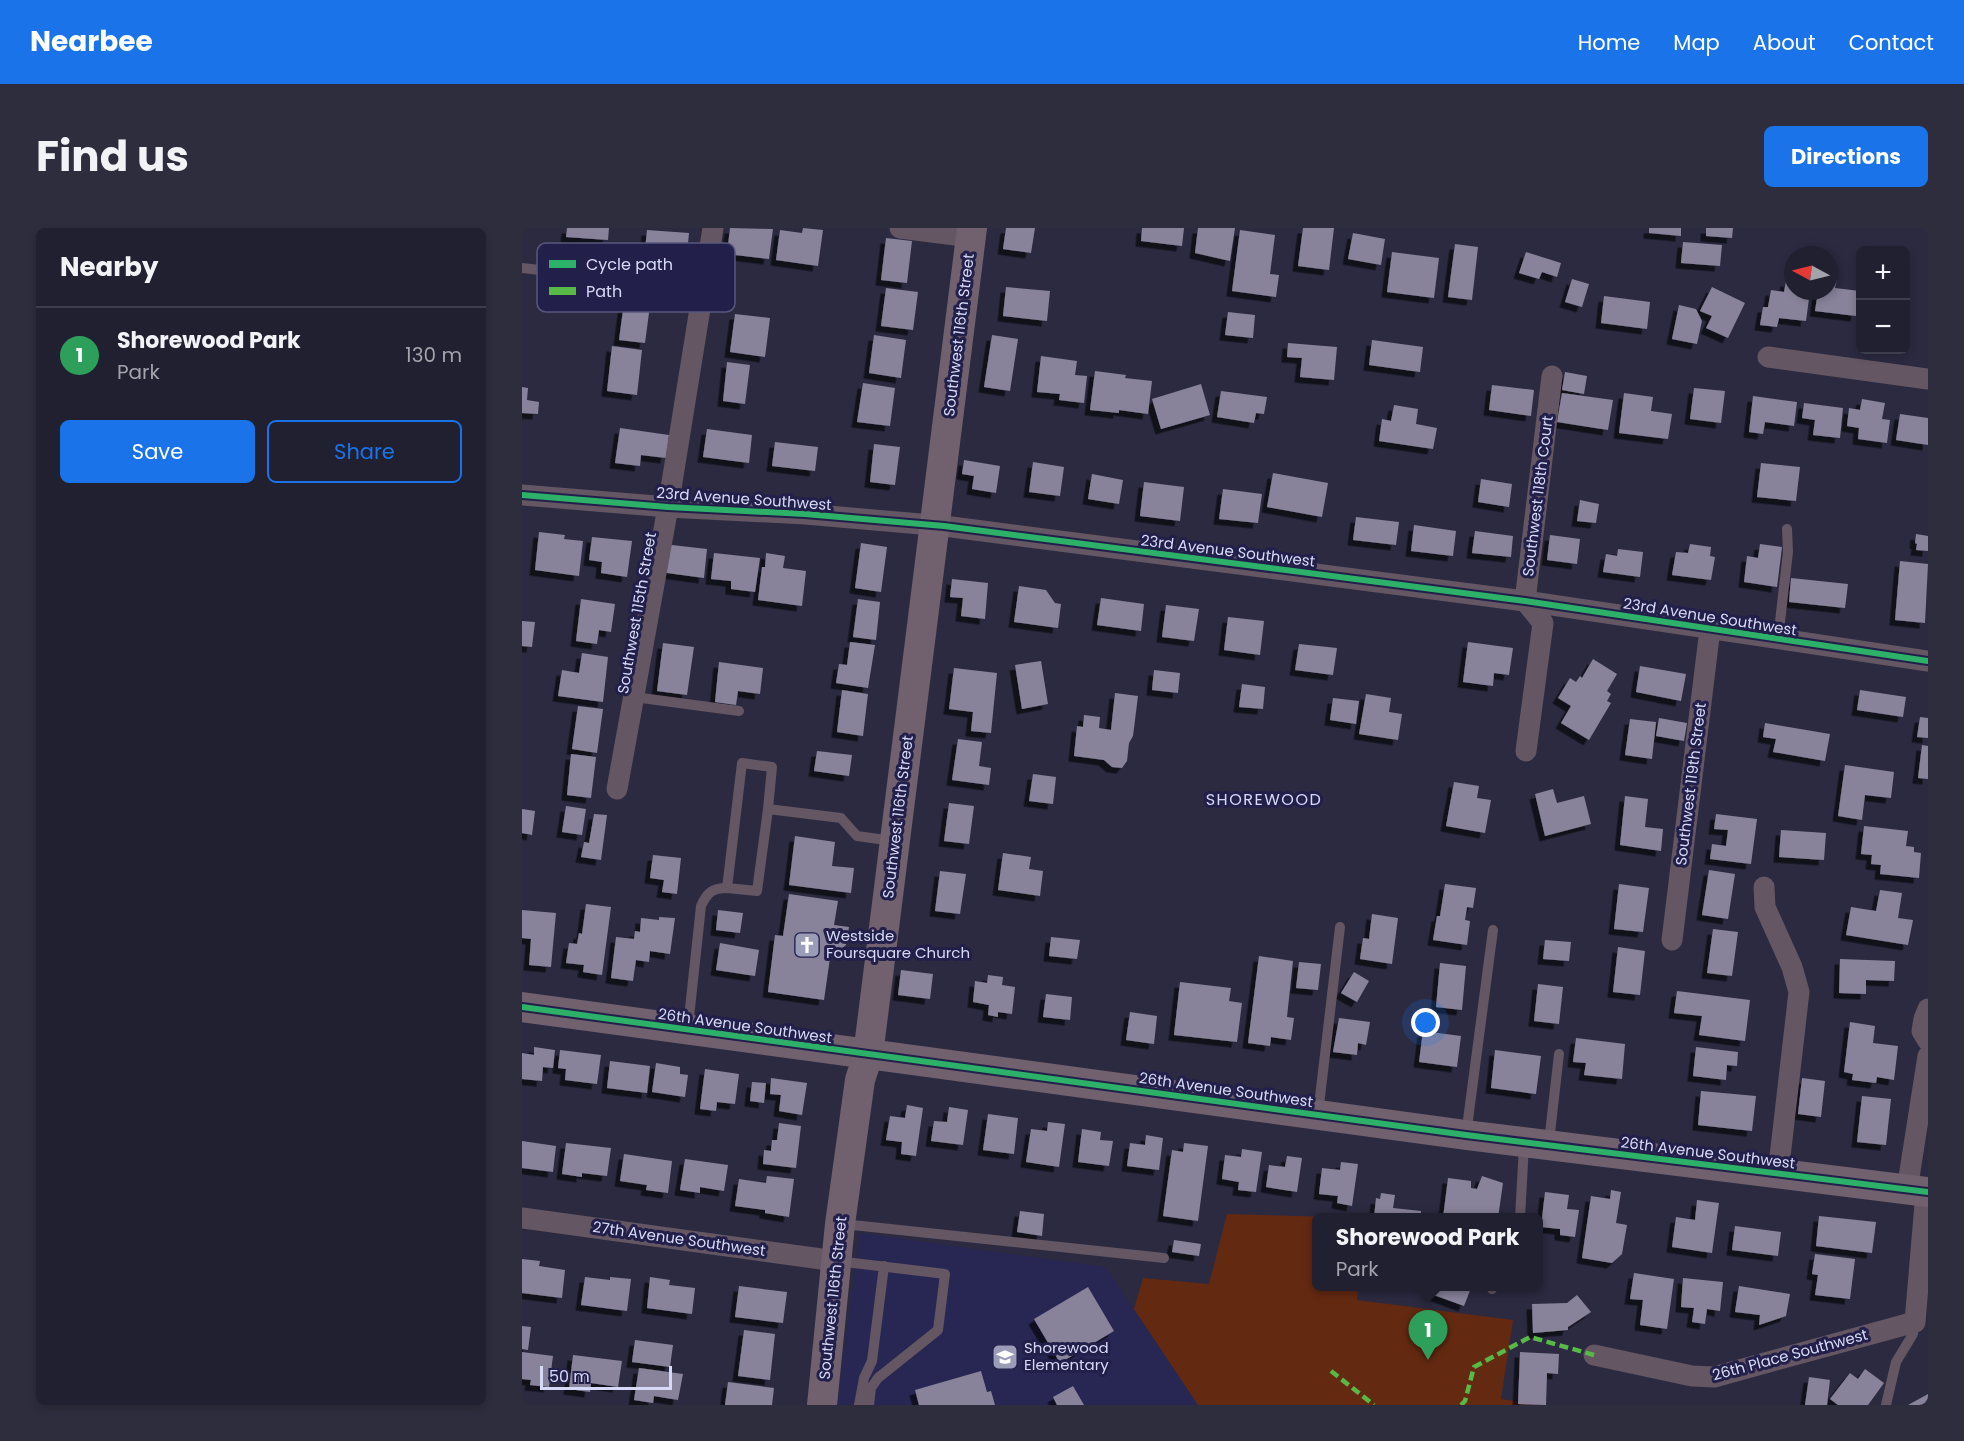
<!DOCTYPE html>
<meta charset="utf-8">
<style>
body{margin:0;font-family:Poppins,sans-serif;background:#2d2d3d;color:#f1f3f6}
.controls{position:absolute;right:18px;top:18px;display:grid;overflow:hidden;border-radius:9px;box-shadow:0 3px 9px #0003}
.controls button{width:54px;height:54px;display:grid;place-items:center;padding:0;border:0;border-bottom:2px solid #3d3e4d;background:#202031;color:#f1f3f6;font:30px sans-serif}
.compass{position:absolute;left:1262px;top:18px;width:54px;height:54px;border-radius:50%;background:#202031;box-shadow:0 3px 9px #0003;rotate:277deg}
.scale{position:absolute;left:18px;bottom:15px;width:132px;box-sizing:border-box;padding-left:6px;border:3px solid #d7daf6;border-top:0;font-size:16px;line-height:21px;white-space:nowrap;color:#d7daf6;-webkit-text-stroke:4px #22204b;paint-order:stroke}
.you{position:absolute;left:904px;top:795px;width:21px;height:21px;margin:-15px;border:4px solid #fff;border-radius:50%;background:#1a73e8;box-shadow:0 0 0 9px #1a73e833}
.badge{display:grid;place-items:center;width:39px;height:39px;border-radius:50%;background:#1a73e8;color:#fff;font-size:20px;font-weight:700}
.pin{position:absolute;translate:-50% -50px;filter:drop-shadow(0 2px 3px #0008)}
.pin::after{content:'';position:absolute;top:32px;width:21px;height:18px;background:inherit;clip-path:polygon(0 0,100% 0,50% 100%)}
.popup{position:absolute;left:790px;top:985px;width:231px;height:78px;box-sizing:border-box;display:grid;place-content:center;border-radius:9px;background:#202031;filter:drop-shadow(0 2px 4px #0005);font-size:20px;white-space:nowrap;color:#a2a3ab}
.popup b{font-size:22px;color:#f1f3f6}
.popup::after{content:'';position:absolute;left:50%;top:100%;margin-left:-12px;border:12px solid transparent;border-top-color:#202031}
.list{margin:0;padding:0;list-style:none}
h2{display:flex;justify-content:space-between;align-items:center;height:78px;margin:0;padding:0 24px;font-size:26px}
h2 small{font-size:20px;font-weight:400;color:#a2a3ab}
.list li{display:grid;grid-template-columns:39px 1fr auto;gap:18px;align-items:center;box-sizing:border-box;height:96px;padding:0 24px;border-top:2px solid #3d3e4d}
.list b{display:block;font-size:22px;white-space:nowrap}
.list p{margin:0;font-size:20px;white-space:nowrap;color:#a2a3ab}
.list em{font-size:20px;font-style:normal;color:#a2a3ab}
.actions{display:flex;gap:12px;padding:18px 24px}
.actions a{flex:1;padding:14px 0;border:2px solid #1a73e8;border-radius:9px;text-align:center;font-size:21px;color:#1a73e8}
.actions .main{background:#1a73e8;color:#fff}
.map{position:relative;flex:none;width:1406px;height:1177px;overflow:hidden;border-radius:9px}
header{display:flex;align-items:center;gap:36px;box-sizing:border-box;height:84px;padding:0 30px;background:#1a73e8;color:#fff}
header strong{font-size:28px}
nav{display:flex;gap:33px;margin-inline-start:auto;font-size:21px}
.intro{display:flex;align-items:center;justify-content:space-between;box-sizing:border-box;height:144px;padding:0 36px}
h1{margin:0;font-size:42px}
.button{padding:15px 27px;border-radius:9px;background:#1a73e8;color:#fff;font-size:21px;font-weight:700}
main{display:flex;gap:36px;padding:0 36px}
aside{flex:1;background:#202031;border-radius:9px;box-shadow:0 3px 9px #0003}
.map>svg:first-child{display:block}
</style>
<header>
<strong>Nearbee</strong>
<nav><a>Home</a><a>Map</a><a>About</a><a>Contact</a></nav>
</header>
<div class="intro"><h1>Find us</h1><a class="button">Directions</a></div>
<main>
<aside>
<h2>Nearby<small></small></h2>
<ul class="list">
<li><span class="badge" style="background:#2e9e5b">1</span><div><b>Shorewood Park</b><p>Park</p></div><em>130 m</em></li>
</ul>
<div class="actions"><a class="main">Save</a><a>Share</a></div>
</aside>
<div class="map">
<svg width="1406" height="1177" viewBox="0 0 1406 1177">
<defs>
<filter id="shadow"><feDropShadow dx="-5.5" dy="5.5" stdDeviation="0" flood-color="#0009"/></filter>
</defs>
<rect width="100%" height="100%" fill="#2b2a41"/>
<path fill="#282653" d="M338,1005L583,1039L676,1177H315Z"/>
<path fill="#642911" d="M705,986L810,989L795,990V1058L836,1059L835,1072L991,1092L979,1171L1018,1177H676L612,1081L621,1050L687,1056Z"/>
<path fill="#88839a" filter="url(#shadow)" d="M45,0H87L86,12L44,9Z
M208,0L251,1L247,31L205,26Z
M281,0L301,2L296,38L254,32L258,2L280,5Z
M484,0H513L509,25L481,21Z
M620,0H662L660,18L619,13Z
M676,0H713L708,33L673,25Z
M781,0H812L807,42L776,38Z
M1127,0H1159V8L1127,5Z
M1184,0H1211L1210,10L1184,8Z
M125,2L167,5L164,37L122,33Z
M718,2L753,7L748,46L757,47L754,69L710,63Z
M831,5L863,11L859,37L826,31Z
M364,10L390,13L385,55L359,52Z
M1161,14L1200,17L1198,38L1159,35Z
M933,16L956,19L950,72L926,69Z
M870,24L917,30L912,70L865,64Z
M1004,24L1039,35L1035,49L1020,44L1017,51L997,45Z
M1307,50L1315,51L1313,60L1338,63L1334,88L1293,83L1296,63H1307Z
M1050,51L1067,56L1060,79L1043,74Z
M1264,53L1271,54V63H1288L1284,93L1257,90L1255,99L1238,97L1241,79H1246L1249,62L1262,64Z
M484,59L528,63L525,93L481,88Z
M1190,59L1223,75L1206,110L1184,100L1190,88L1178,83Z
M364,60L396,64L391,102L359,98Z
M103,67L129,70L123,115L97,112Z
M1082,68L1128,74L1125,101L1079,95Z
M1157,77L1174,81L1180,93L1175,116L1150,111Z
M706,84L733,87L731,110L703,107Z
M213,86L248,90L243,129L208,124Z
M352,107L384,112L379,150L347,145Z
M470,107L496,111L488,163L462,159Z
M850,112L901,119L898,144L847,137Z
M766,115L815,119L812,152L778,149L780,130L765,129Z
M90,118L120,122L115,167L85,163Z
M519,128L555,133L553,147L565,148L562,175L537,172L538,166L515,164Z
M205,134L228,137L223,176L201,173Z
M573,143L604,147L603,150L630,153L626,186L597,182V185L568,182Z
M1043,144L1065,148L1062,166L1040,162Z
M341,155L373,160L368,198L335,194Z
M679,156L688,187L639,201L630,171Z
M970,157L1012,162L1009,188L967,182Z
M0,159L6,160L5,172L17,174L16,186L0,185Z
M1172,160L1203,163L1199,195L1168,191Z
M699,163L745,169L742,186L734,185L732,195L695,189Z
M1040,165L1091,172L1086,202L1035,194Z
M1102,165L1131,169L1129,183L1150,186L1146,211L1097,205Z
M1231,168L1275,174L1272,198L1243,194L1241,206L1227,204Z
M1340,171L1363,175L1360,191L1368,192L1365,215L1336,211L1337,200L1325,198L1327,180L1338,182Z
M1282,175L1321,180L1318,210L1291,207L1293,192L1280,190Z
M872,177L896,181L894,196L915,200L911,221L857,213L860,191L869,193Z
M1378,186L1406,190V217L1374,212Z
M98,200L147,207L144,230L119,227L118,238L93,235Z
M185,201L230,207L227,235L181,229Z
M253,214L296,219L293,243L250,238Z
M352,216L378,219L373,257L348,254Z
M442,232L478,238L474,265L450,261L452,248L440,246Z
M511,234L542,239L538,268L507,264Z
M1239,235L1278,239L1274,273L1235,269Z
M751,245L806,255L800,289L745,279Z
M570,246L601,252L597,276L566,271Z
M959,251L990,256L987,279L956,274Z
M622,254L662,259L658,293L618,288Z
M701,261L740,266L736,295L697,291Z
M1058,272L1077,276L1074,295L1055,293Z
M834,289L877,294L874,317L831,312Z
M892,297L934,303L931,328L889,323Z
M953,303L991,308L989,329L950,325Z
M17,304L43,307L42,311L61,313L57,348L13,342Z
M1394,306L1406,308V323L1394,322L1395,316L1393,315Z
M1028,307L1058,311L1055,336L1025,332Z
M70,309L110,313L105,349L79,345L80,334L67,332Z
M339,315L365,319L359,364L333,360Z
M141,316L185,321L182,350L138,344Z
M1168,316L1189,319L1188,328L1193,329L1189,352L1150,347L1154,324L1166,325Z
M1238,316L1260,319L1255,359L1222,354L1225,328L1236,330Z
M1096,321L1121,324L1118,349L1081,344L1084,326L1095,328Z
M192,325L238,330L233,364L209,361V353L189,351Z
M244,325L263,328L261,340L284,343L280,378L236,372L240,339H243Z
M1378,333L1406,336L1403,395L1373,392Z
M1269,350L1326,356L1323,380L1267,374Z
M430,351L466,355L463,391L439,388L441,370L428,369Z
M497,358L524,362L533,375L539,376L536,400L492,394Z
M579,370L622,376L619,403L575,397Z
M59,371L93,376L89,404L77,402L75,416L54,413Z
M336,371L358,374L354,412L331,409Z
M644,377L677,381L672,413L640,409Z
M706,389L742,393L738,427L702,422Z
M0,393L13,394L10,419L0,418Z
M328,414L353,417L346,460L314,455L317,436L325,437Z
M946,414L991,420L987,447L972,445L971,458L941,454Z
M141,415L172,419L165,467L135,463Z
M777,416L815,420L811,447L773,442Z
M60,425L86,429L81,474L36,468L40,442L57,445Z
M1071,431L1095,446L1085,463L1089,466L1085,473L1089,475L1067,512L1039,495L1049,478L1036,470L1048,450L1054,454L1058,448L1060,450Z
M519,433L526,476L500,481L493,437Z
M197,434L241,440L238,466L216,463L214,477L193,474Z
M1118,438L1164,446L1159,473L1114,464Z
M432,440L475,445L469,505L449,503L451,484L427,481Z
M632,442L658,445L656,465L630,462Z
M720,456L743,459L741,481L717,479Z
M320,462L346,466L341,508L315,504Z
M1338,462L1384,469L1381,489L1335,482Z
M593,465L616,468L611,508L607,515L605,533L600,540L590,539L582,532L552,528L555,498L561,499L562,487L578,489L577,500L589,502Z
M844,466L869,470L867,484L880,486L876,512L837,506Z
M811,470L837,473L834,496L808,492Z
M56,478L81,481L75,525L50,521Z
M1398,489L1406,490V510L1395,509Z
M1137,490L1165,495L1162,513L1134,508Z
M1108,491L1134,494L1130,531L1103,527Z
M1243,495L1308,506L1303,533L1251,524L1254,511L1241,509Z
M436,511L460,514L457,538L469,540L467,557L430,552Z
M1400,517L1406,518V551L1396,550Z
M295,523L330,527L327,548L292,543Z
M49,526L74,529L69,570L45,567Z
M1323,537L1372,544L1369,570L1343,567L1340,592L1316,588Z
M511,546L534,549L531,576L507,573Z
M932,554L957,558L955,570L969,572L963,605L924,598Z
M1031,561L1035,575L1062,568L1069,596L1023,608L1013,566Z
M1103,568L1126,571L1123,599L1141,601L1139,623L1098,617Z
M427,575L452,578L447,616L422,613Z
M44,578L64,581L60,607L40,604Z
M0,581L13,583L10,607L0,605Z
M72,586L85,587L79,632L59,629L62,614L67,615Z
M1194,586L1235,591L1229,636L1188,631L1190,616L1204,618L1206,602L1192,601Z
M1342,598L1386,603L1384,618L1392,619V624L1399,625L1397,650L1358,646L1359,637L1349,636L1350,627L1339,626Z
M1259,602L1304,605L1302,632L1257,629Z
M273,608L313,614L310,638L332,640L329,665L267,657Z
M481,625L509,629L507,641L521,643L518,668L476,662Z
M131,627L159,630L155,666L140,664L142,652L128,650Z
M1187,642L1213,646L1206,691L1180,687Z
M418,643L444,646L438,686L413,683Z
M923,656L954,660L951,680L945,679L943,692L948,693L945,717L911,712L915,688H918Z
M1097,656L1127,660L1121,704L1092,701Z
M1358,662L1380,665L1376,690L1391,692L1386,717L1324,707L1329,679L1354,683Z
M267,666L316,673L312,697L327,699L324,717L308,730L302,772L246,764L253,707L261,708Z
M64,676L89,679L80,747L61,744L62,737L44,735L47,715L55,716L57,705L60,706Z
M0,682L34,685L29,739L7,737L9,711L0,710Z
M196,682L221,685L218,705L194,702Z
M850,686L876,690L870,736L838,731L841,710L847,711Z
M137,689L153,690L148,726L128,723L127,734L114,732L111,753L89,750L94,709L112,711L113,703L118,704L119,690L137,692Z
M1191,701L1216,704L1210,748L1185,745Z
M529,709L558,712L555,731L527,728Z
M1023,712L1049,714L1047,733L1021,731Z
M198,715L237,722L233,748L194,742Z
M1096,719L1123,723L1118,767L1091,764Z
M737,728L771,733L765,789L772,790L769,812L749,809L748,818L726,815Z
M1318,731L1373,733L1372,753L1344,752V766L1317,765Z
M777,734L799,736L796,762L774,760Z
M918,735L944,738L940,782L914,779Z
M379,742L411,746L408,771L376,767Z
M832,744L847,753L835,774L819,765Z
M466,747L481,749L480,757L493,759L490,786L476,784V789L466,787L467,777L451,774L453,753L465,755Z
M658,754L709,760L707,773L720,775L715,814L652,807Z
M1016,756L1041,759L1037,796L1012,793Z
M1155,763L1228,772L1223,813L1177,807L1180,788L1152,785Z
M524,766L550,769L548,792L521,789Z
M608,784L635,788L632,816L604,812Z
M817,790L848,794L844,817L836,815L835,827L811,824Z
M1328,794L1353,798L1351,815L1376,818L1372,852L1355,849L1354,855L1330,852L1331,846L1322,844Z
M901,803L939,808L935,839L897,834Z
M1054,810L1103,816L1100,851L1062,847L1064,835L1051,834Z
M12,819L33,822L31,840L21,839L20,853L0,851V825L12,827Z
M1174,819L1216,824L1215,838L1205,837L1204,852L1171,848Z
M38,822L79,827L75,856L43,852L44,841L36,840Z
M973,822L1019,828L1014,866L969,860Z
M88,833L128,838L125,865L85,860Z
M134,835L158,839V846L166,847L163,869L130,864Z
M183,841L217,846L213,876L195,874L194,883L178,881Z
M249,850L285,855L280,887L257,883L259,867L248,866Z
M1280,850L1303,853L1299,889L1276,886Z
M230,854L244,855L242,875L228,873Z
M1179,863L1234,868L1230,903L1176,897Z
M1340,868L1369,871L1364,917L1335,914Z
M385,877L401,880L394,928L379,926L380,914L364,912L368,888L383,890Z
M427,879L446,882L441,917L409,913L412,893L425,894Z
M466,886L496,890L492,926L461,922Z
M526,894L543,896L537,939L504,934L509,901L525,903Z
M257,895L279,898L274,940L241,936L242,922L249,923L250,912H255Z
M560,901L579,904L578,912L591,913L587,938L556,934Z
M624,907L641,910L637,942L605,938L608,915L623,917Z
M0,913L34,918L31,944L0,940Z
M44,915L89,920L85,948L60,945V949L40,946Z
M662,915L686,918L676,993L641,988L650,922L661,924Z
M720,921L740,924L734,964L716,962L717,954L700,951L703,927L719,929Z
M102,926L150,933L146,965L124,962L125,957L98,953Z
M765,928L780,930L775,964L744,959L747,937L763,939Z
M163,931L206,937L202,963L178,959V965L158,962Z
M819,934L836,936L830,978L815,975L816,968L797,966L800,940L818,942Z
M245,948L272,951L267,989L243,985V982L213,978L217,951L244,955Z
M960,948L981,955L976,990H921L926,950L949,953V960L955,961Z
M1089,962L1099,964L1094,995L1105,997L1100,1026L1090,1035L1060,1030L1069,968L1088,971Z
M1023,964L1047,967L1045,981L1057,982L1053,1009L1038,1007V1001L1019,999Z
M859,965L873,967L871,980L899,983V990H852L854,970L858,971Z
M1175,972L1197,975L1190,1025L1150,1019L1154,989L1173,992Z
M498,983L522,986L520,1008L495,1004Z
M1297,988L1354,994L1350,1025L1294,1018Z
M1213,998L1259,1004L1256,1028L1210,1022Z
M652,1012L679,1016L677,1028L650,1024Z
M1293,1026L1333,1031L1328,1071L1293,1067L1296,1047L1290,1046Z
M0,1031L18,1033L17,1038L43,1042L40,1070L0,1065Z
M1112,1045L1152,1051L1145,1101L1118,1097L1121,1072L1108,1071Z
M63,1049L88,1052V1049L109,1051L105,1083L59,1077Z
M128,1049L148,1052L147,1057L173,1060L170,1086L125,1080Z
M1161,1050L1201,1054L1198,1083L1185,1081L1183,1096L1170,1094L1172,1080L1159,1079Z
M217,1058L265,1064L261,1095L213,1089Z
M912,1058H944L949,1060L942,1078L909,1066Z
M1217,1058L1268,1066L1264,1088L1237,1097L1238,1087L1213,1084Z
M566,1059L592,1103L538,1135L512,1091Z
M1055,1067L1069,1084L1046,1099V1102L1011,1105L1010,1076L1045,1075Z
M0,1098L9,1099L6,1122L0,1121Z
M222,1102L253,1106L248,1152L216,1148Z
M113,1112L151,1117L148,1139L110,1134Z
M0,1124L31,1128L27,1159L8,1157L9,1152L0,1151Z
M998,1124L1037,1126L1036,1146L1025,1145L1024,1177L996,1176Z
M51,1127L100,1133L96,1159L69,1155L68,1164L47,1161Z
M117,1140L161,1146L156,1172L132,1168L131,1175L112,1172Z
M1343,1141L1362,1155L1346,1177H1316L1308,1171L1328,1145L1336,1151Z
M459,1143L465,1164L469,1163L473,1177H397L393,1162Z
M1287,1149L1308,1152L1305,1177H1283Z
M206,1154L252,1160L250,1177H203Z
M551,1158L562,1177H535L531,1169Z
M1406,1166V1177H1386Z"/>
<g fill="none" stroke-linecap="round" stroke-linejoin="round">
<path stroke="#645662" stroke-width="10" d="M0,40L181,61
M1256,411L1266,324L1265,301
M112,469L217,483
M205,660L235,663L246,581
M166,799L179,678C185,665 190,660 205,660L220,535L250,539L246,581L319,590L335,608L371,613
M796,886L818,699
M944,907L971,702
M1027,914L1037,826
M998,990L1002,917
M321,996L642,1030
M315,1033L423,1046L416,1102L356,1150L349,1160L347,1177
M970,1061L972,1058
M337,1177L342,1150L350,1133L362,1038
M1364,1177L1374,1134L1391,1106L1393,1094"/>
<path stroke="#645662" stroke-width="21" d="M378,0L449,9
M1246,129L1406,151
M0,267L146,279L283,286L422,298L1003,373L1406,433
M1004,523L1021,395L1003,373L1030,148
M95,561L146,279L191,0
M1242,659L1243,679L1270,739L1277,764L1256,946
M1150,712L1188,401
M1406,781L1402,791L1400,803L1406,813
M1385,962L1406,828
M0,990L314,1033
M1072,1127L1170,1148L1192,1149L1393,1094L1404,964"/>
<path stroke="#71606e" stroke-width="30" d="M0,779L944,907L1406,964
M300,1177L318,996L338,852L346,827L450,0"/>
<path stroke="#58b947" stroke-width="4.5" stroke-dasharray="9 4.5" stroke-linecap="butt" d="M809,1143L852,1177
M939,1177L943,1173L952,1139L1008,1109L1072,1127"/>
<g stroke="#22204b" stroke-width="10">
<path id="cycleway" d="M0,267L146,279L283,286L422,298L1003,373L1406,433
M0,779L944,907L1406,964"/>
</g>
<use href="#cycleway" stroke="#2db169" stroke-width="6"/>
</g>
<defs>
<g id="church-square" transform="scale(1.35)"><rect x="-9" y="-9" width="18" height="18" rx="4" fill="#9b9cb7" stroke="#22204b"/><path d="M-1.2-6h2.4v3.5h3.3v2.4h-3.3V6h-2.4V-.1h-3.3v-2.4h3.3Z" fill="#fff"/></g>
<g id="school-square" transform="scale(1.35)"><rect x="-9" y="-9" width="18" height="18" rx="4" fill="#9b9cb7" stroke="#22204b"/><path d="M0-5L7-2L0 1L-7-2ZM-4 1L0 2.5L4 1V4Q0 6-4 4Z" fill="#fff"/></g>
</defs>
<g fill-rule="evenodd">
<use href="#church-square" x="285" y="717"/>
<use href="#school-square" x="483" y="1129"/>
</g>
<g text-anchor="middle" stroke-width="6" stroke-linejoin="round" paint-order="stroke">
<g font-size="15" fill="#d7daf6" stroke="#22204b">
<text transform="translate(437 107) rotate(-83)" y="5">Southwest 116th Street</text>
<text transform="translate(1016 268) rotate(-83)" y="5">Southwest 118th Court</text>
<text transform="translate(222 271) rotate(4)" y="5">23rd Avenue Southwest</text>
<text transform="translate(706 323) rotate(7)" y="5">23rd Avenue Southwest</text>
<text transform="translate(115 385) rotate(-80)" y="5">Southwest 115th Street</text>
<text transform="translate(1188 389) rotate(9)" y="5">23rd Avenue Southwest</text>
<text transform="translate(1169 556) rotate(-83)" y="5">Southwest 119th Street</text>
<text transform="translate(376 589) rotate(-83)" y="5">Southwest 116th Street</text>
<text transform="translate(223 798) rotate(8)" y="5">26th Avenue Southwest</text>
<text transform="translate(704 862) rotate(8)" y="5">26th Avenue Southwest</text>
<text transform="translate(1186 925) rotate(7)" y="5">26th Avenue Southwest</text>
<text transform="translate(157 1011) rotate(8)" y="5">27th Avenue Southwest</text>
<text transform="translate(311 1070) rotate(-84)" y="5">Southwest 116th Street</text>
<text transform="translate(1268 1127) rotate(-15)" y="5">26th Place Southwest</text>
</g>
<g font-size="15" fill="#d7daf6" stroke="#22204b" text-anchor="start">
<text x="304" y="713">Westside<tspan x="304" dy="17">Foursquare Church</tspan></text>
<text x="502" y="1125">Shorewood<tspan x="502" dy="17">Elementary</tspan></text>
</g>
<g font-size="16" letter-spacing="1.5" fill="#d7daf6" stroke="#22204b">
<text x="742" y="577">SHOREWOOD</text>
</g>
</g>
<rect x="15" y="15" width="198" height="69" rx="9" fill="#22204b" stroke="#58587e" stroke-width="1.5"/>
<rect x="27" y="32" width="27" height="8" fill="#2db169"/>
<rect x="27" y="59" width="27" height="8" fill="#58b947"/>
<g font-size="16" fill="#d7daf6">
<text x="64" y="42">Cycle path</text>
<text x="64" y="69">Path</text>
</g>
</svg>
<div class="controls">
<button>+</button>
<button>−</button>
</div>
<svg class="compass" viewBox="-18 -18 36 36"><path d="M0-13l5 13h-10z" fill="#e53935"/><path d="M0 13l5-13h-10z" fill="#a2a3ab"/></svg>
<div class="scale">50 m</div>
<div class="you"></div>
<div class="pin badge" style="left:906px;top:1132px;background:#2e9e5b">1</div>
<div class="popup"><b>Shorewood Park</b>Park</div>
</div>
</main>
